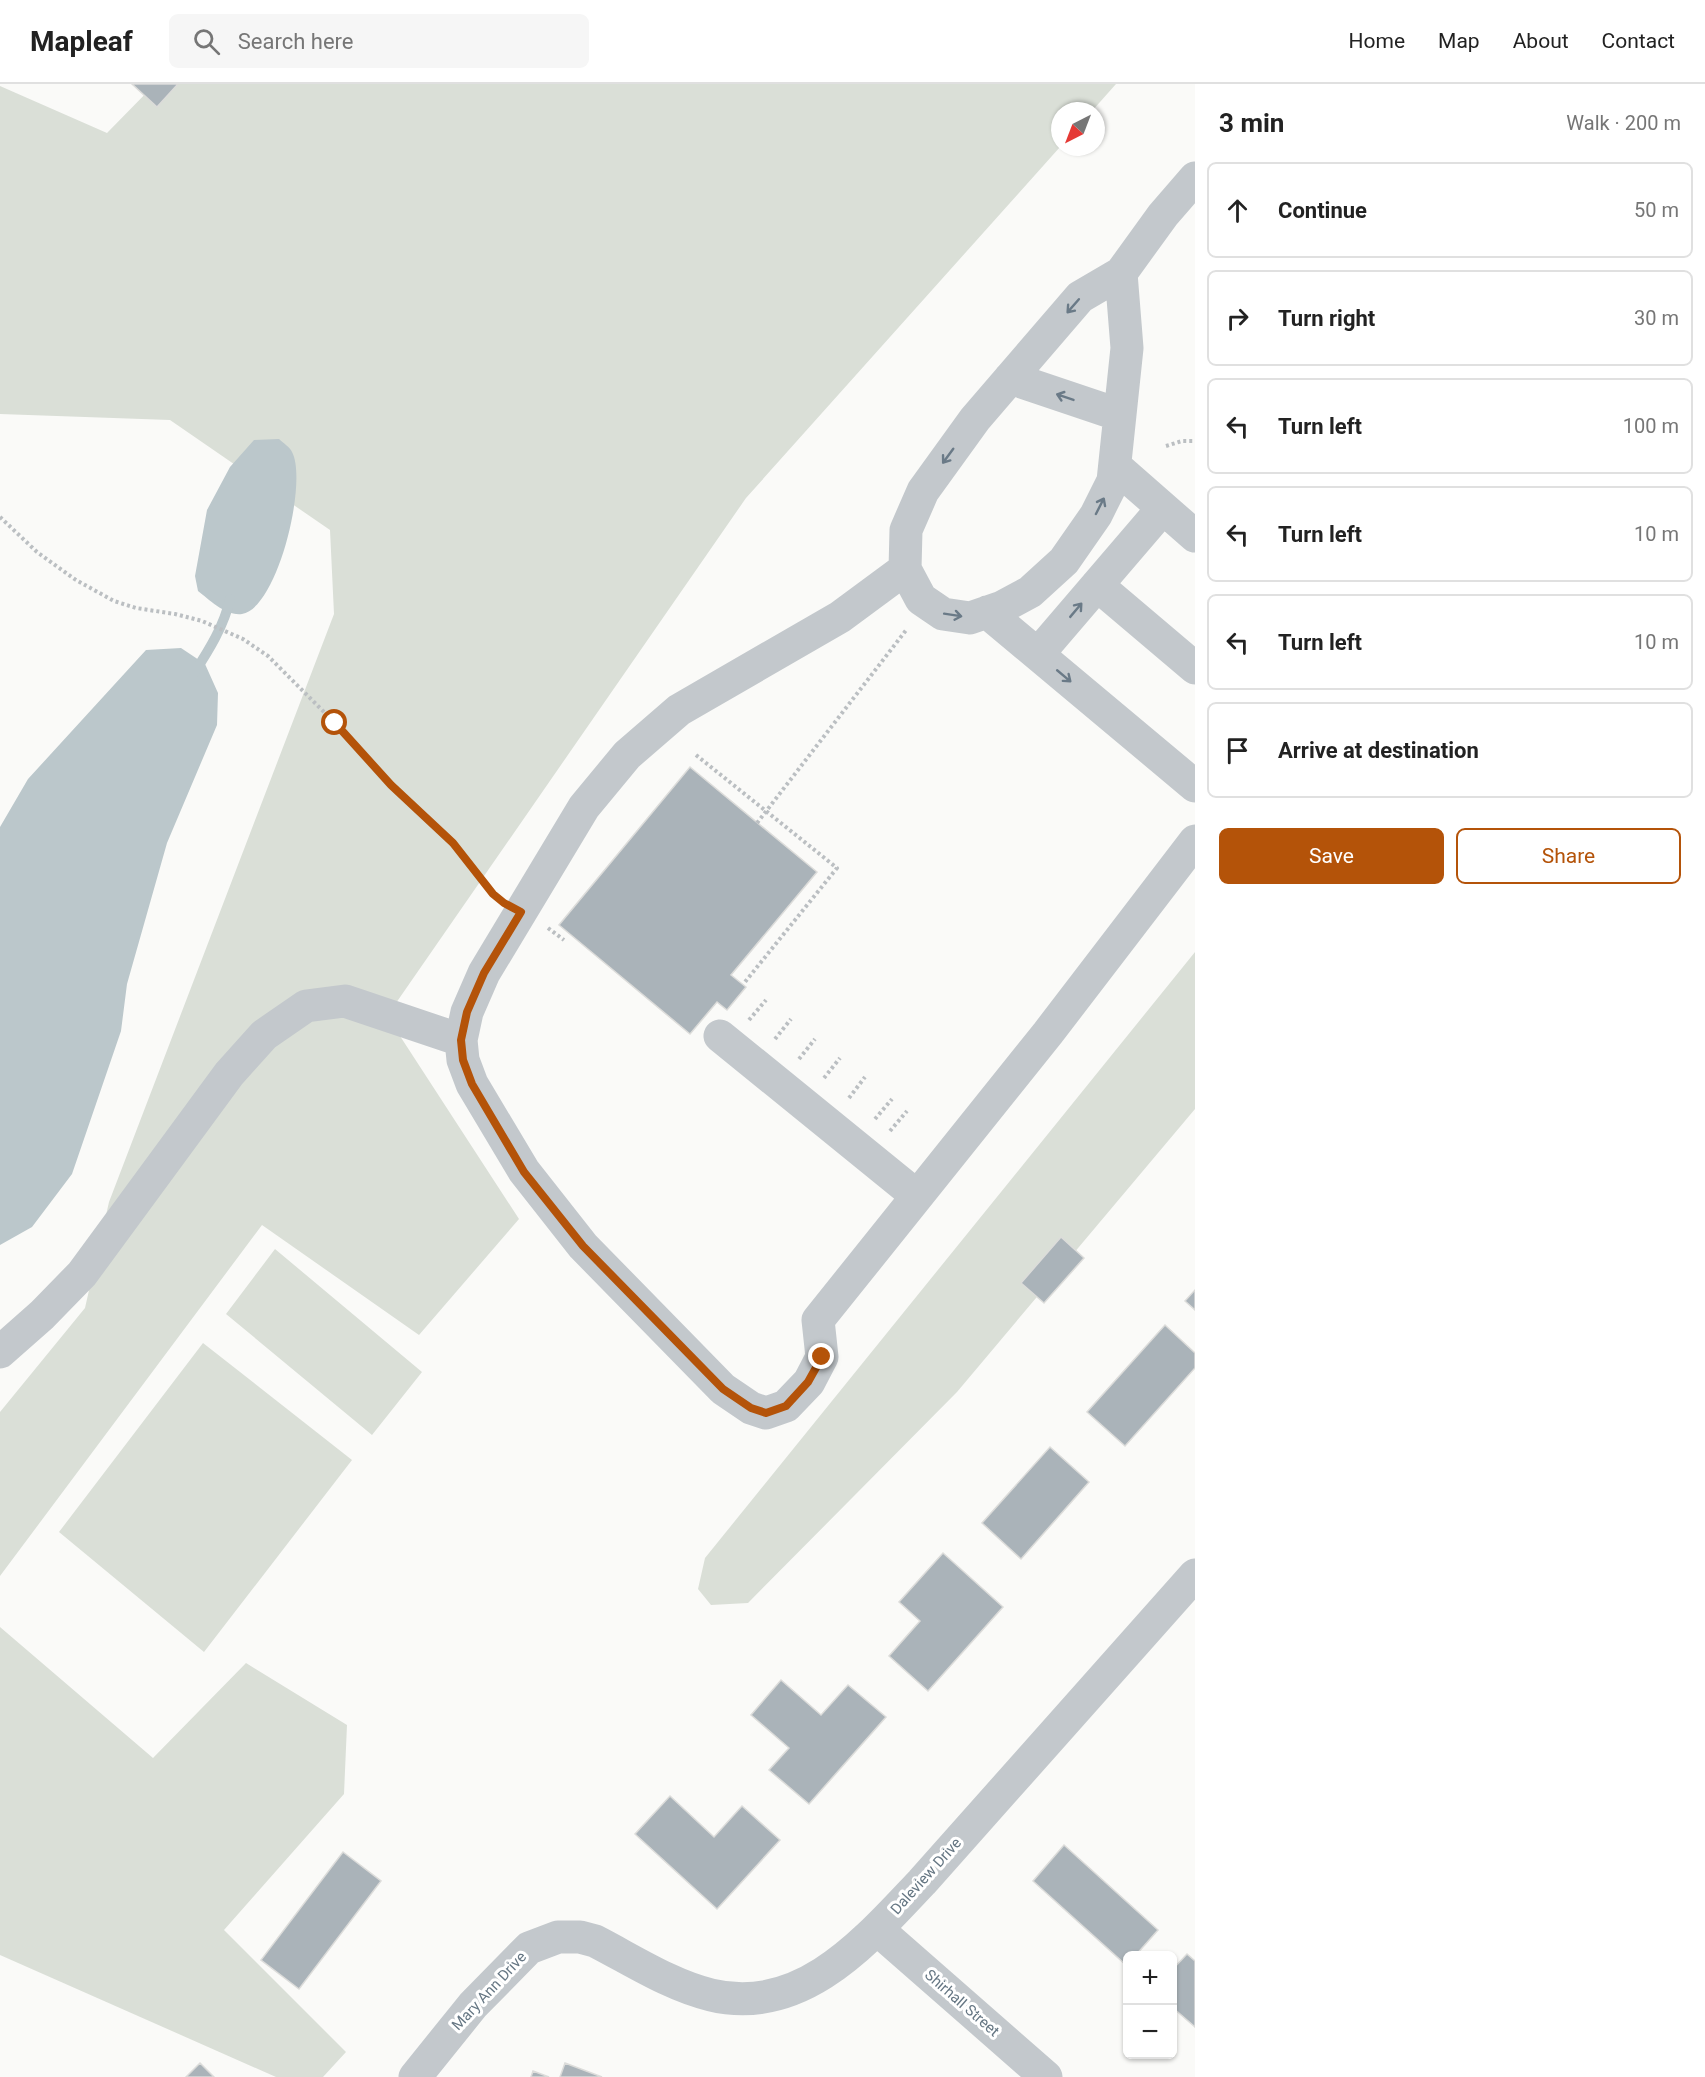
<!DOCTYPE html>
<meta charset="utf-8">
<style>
body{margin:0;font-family:Roboto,sans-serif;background:#f6f6f6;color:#222}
.controls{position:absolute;right:18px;bottom:18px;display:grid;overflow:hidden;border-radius:9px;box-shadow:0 2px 4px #0004}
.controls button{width:54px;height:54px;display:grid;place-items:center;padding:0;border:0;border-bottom:2px solid #e0e0e0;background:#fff;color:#222;font:30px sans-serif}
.compass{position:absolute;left:1051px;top:18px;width:54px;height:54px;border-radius:50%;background:#fff;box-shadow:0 2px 4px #0004;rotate:222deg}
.stop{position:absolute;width:18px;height:18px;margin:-14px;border:4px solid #b45309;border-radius:50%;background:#fff}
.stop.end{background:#b45309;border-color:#fff;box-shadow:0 2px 6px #0008}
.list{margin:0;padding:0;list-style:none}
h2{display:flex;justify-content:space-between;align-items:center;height:78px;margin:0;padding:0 24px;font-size:26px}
h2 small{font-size:20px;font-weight:400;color:#767676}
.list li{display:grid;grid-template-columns:39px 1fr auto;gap:18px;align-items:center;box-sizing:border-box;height:96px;margin:0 12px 12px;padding:0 12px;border:2px solid #e0e0e0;border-radius:9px}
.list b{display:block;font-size:22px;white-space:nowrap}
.list em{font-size:20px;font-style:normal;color:#767676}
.actions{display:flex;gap:12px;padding:18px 24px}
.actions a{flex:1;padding:14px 0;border:2px solid #b45309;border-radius:9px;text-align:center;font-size:21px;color:#b45309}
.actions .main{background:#b45309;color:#fff}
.icon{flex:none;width:33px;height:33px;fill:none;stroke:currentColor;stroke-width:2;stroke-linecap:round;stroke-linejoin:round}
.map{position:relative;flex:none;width:1195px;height:1993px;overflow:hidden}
header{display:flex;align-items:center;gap:36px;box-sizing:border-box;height:84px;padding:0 30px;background:#fff;border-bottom:2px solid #e0e0e0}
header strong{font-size:28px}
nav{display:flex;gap:33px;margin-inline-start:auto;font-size:21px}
.search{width:420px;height:54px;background:#f6f6f6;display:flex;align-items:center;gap:15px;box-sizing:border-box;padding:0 21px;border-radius:9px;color:#767676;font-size:22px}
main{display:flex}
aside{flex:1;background:#fff}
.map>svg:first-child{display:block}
</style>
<header>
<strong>Mapleaf</strong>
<div class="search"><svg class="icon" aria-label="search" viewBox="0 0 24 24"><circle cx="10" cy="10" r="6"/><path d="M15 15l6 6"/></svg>Search here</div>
<nav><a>Home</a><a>Map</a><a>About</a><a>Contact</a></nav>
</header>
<main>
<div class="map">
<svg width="1195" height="1993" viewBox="0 0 1195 1993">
<rect width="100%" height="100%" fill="#fafaf8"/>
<path fill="#dadfd7" d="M155,0H1116L1092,27H1060V63L746,414L387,932L519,1135L419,1251L262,1141L0,1492V1328L85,1224L109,1118L334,530L330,446L170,336L0,330V2L107,49Z
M1195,868V1025L957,1308L748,1519L711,1521L698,1505L705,1474Z
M275,1165L422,1288L372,1351L226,1230Z
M203,1259L352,1376L204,1568L59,1448Z
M0,1543L153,1674L246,1579L347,1641L344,1710L224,1846L346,1968L323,1993H276L0,1871Z"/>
<path fill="#bbc7cb" d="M279,355C283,359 290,363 292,368C308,397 278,524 242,530C225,532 210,516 198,507L195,492L207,426L230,383L254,356Z
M181,564L205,580L218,609L217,641L167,759L127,900L121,947L72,1090L32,1143L0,1161V743L28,695L146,566Z"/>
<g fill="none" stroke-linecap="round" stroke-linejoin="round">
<path stroke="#bbc7cb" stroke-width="10" d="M194,589C209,566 224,542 230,515"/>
</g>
<path fill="#aab3b9" stroke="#dcdcda" stroke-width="1.5" d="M132,0H178L157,23Z
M690,683L817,788L731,891L746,903L727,926L717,918L690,950L559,841Z
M1061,1153L1084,1174L1044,1219L1021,1199Z
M1195,1206V1226L1185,1217Z
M1165,1241L1195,1269V1284L1125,1362L1087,1328Z
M1050,1363L1089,1398L1021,1475L982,1439Z
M943,1469L1003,1523L928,1607L889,1572L920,1537L899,1518Z
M781,1596L821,1631L848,1601L886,1633L809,1720L769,1686L789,1664L751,1631Z
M670,1712L714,1753L742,1722L780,1756L717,1825L635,1750Z
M1064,1761L1158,1846L1135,1872H1128L1126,1881L1033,1797Z
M343,1768L381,1797L299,1905L261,1876Z
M1187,1870L1195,1877V1943L1172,1923V1886Z
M200,1979L214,1993H186Z
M565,1979L602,1993H560Z
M533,1987L549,1993H531Z"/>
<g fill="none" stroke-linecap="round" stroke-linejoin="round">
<path stroke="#bbbfc2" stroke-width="4" stroke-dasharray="3 3" stroke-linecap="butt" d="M1166,362L1182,357H1195
M0,433L37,468L76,496L114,517L136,524L175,530L202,537L243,555L268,572L335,639L391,701L453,759L493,810
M696,671L837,784L745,898
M757,739L907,545
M548,844L564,856
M749,936L766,916
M775,955L791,935
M799,975L815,955
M824,994L840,974
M849,1014L865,993
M875,1035L892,1015
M890,1047L907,1027"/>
<path stroke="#c3c8cc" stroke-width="33" d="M1121,189L1127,264L1113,397L1096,431L1064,477L1030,508L1002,523L970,534L943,530L921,515L905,485L906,446L923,407L975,335L1080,213L1121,189L1163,131L1195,94
M1010,294L1120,331
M1115,382L1195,452
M905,485L840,533L679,626L627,671L584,723L484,889L467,928L461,956L463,976L472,1000L524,1087L583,1162L723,1305L751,1324L766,1329L786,1322L809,1298L822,1273L818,1236L1048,949L1195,757
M1097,501L1195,584
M987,528L1195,702
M1038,570L1163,424
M720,952L917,1112
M0,1268L42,1231L82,1190L229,990L264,951L306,922L345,917L461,956
M877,1845L1046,1993
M415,1993L473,1921L529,1864L558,1853H580L595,1857C632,1876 670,1901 711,1911C802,1933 866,1857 922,1798L1195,1491"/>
</g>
<defs><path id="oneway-shaft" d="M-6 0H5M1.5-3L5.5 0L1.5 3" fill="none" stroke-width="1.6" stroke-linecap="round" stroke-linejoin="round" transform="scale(1.5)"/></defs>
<g stroke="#6a7a87">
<use href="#oneway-shaft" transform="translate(1073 222) rotate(131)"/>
<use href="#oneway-shaft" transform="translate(1065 313) rotate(-161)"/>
<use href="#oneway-shaft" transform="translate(948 372) rotate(126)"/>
<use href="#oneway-shaft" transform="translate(1100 422) rotate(-63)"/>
<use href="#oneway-shaft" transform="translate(1076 526) rotate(-50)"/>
<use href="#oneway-shaft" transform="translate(953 531) rotate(9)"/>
<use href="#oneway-shaft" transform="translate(1064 592) rotate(40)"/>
</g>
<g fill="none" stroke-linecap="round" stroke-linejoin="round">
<path stroke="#b45309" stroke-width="8" d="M335,639L391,701L453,759L493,810L504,819L521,828L484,889L467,928L461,956L463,976L472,1000L524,1088L583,1162L723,1305L751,1324L766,1329L786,1322L808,1298L822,1273"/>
</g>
<g text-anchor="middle" stroke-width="6" stroke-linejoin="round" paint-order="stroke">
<g font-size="15" fill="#657683" stroke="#fff">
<text transform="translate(926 1792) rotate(-48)" y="5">Daleview Drive</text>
<text transform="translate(489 1907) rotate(-47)" y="5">Mary Ann Drive</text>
<text transform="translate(962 1919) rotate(41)" y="5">Shirhall Street</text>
</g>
</g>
</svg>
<div class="controls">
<button>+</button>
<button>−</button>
</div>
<svg class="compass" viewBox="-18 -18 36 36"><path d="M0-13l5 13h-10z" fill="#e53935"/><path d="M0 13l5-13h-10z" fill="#767676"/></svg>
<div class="stop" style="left:335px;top:639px"></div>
<div class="stop end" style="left:822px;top:1273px"></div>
</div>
<aside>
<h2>3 min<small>Walk · 200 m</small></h2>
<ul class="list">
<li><svg class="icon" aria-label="ahead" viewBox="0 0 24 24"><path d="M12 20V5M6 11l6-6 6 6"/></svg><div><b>Continue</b></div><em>50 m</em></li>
<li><svg class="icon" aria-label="right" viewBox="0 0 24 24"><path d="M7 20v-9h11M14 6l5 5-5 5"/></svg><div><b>Turn right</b></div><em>30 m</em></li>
<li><svg class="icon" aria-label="left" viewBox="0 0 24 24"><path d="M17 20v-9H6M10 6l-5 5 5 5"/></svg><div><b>Turn left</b></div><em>100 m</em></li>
<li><svg class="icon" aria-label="left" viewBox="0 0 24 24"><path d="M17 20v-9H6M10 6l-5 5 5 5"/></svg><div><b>Turn left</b></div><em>10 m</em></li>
<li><svg class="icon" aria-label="left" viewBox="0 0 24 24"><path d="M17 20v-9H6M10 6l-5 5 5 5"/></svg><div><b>Turn left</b></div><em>10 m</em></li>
<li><svg class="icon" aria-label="arrive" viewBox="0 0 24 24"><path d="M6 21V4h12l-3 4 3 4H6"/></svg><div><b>Arrive at destination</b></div></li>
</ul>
<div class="actions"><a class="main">Save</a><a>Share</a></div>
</aside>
</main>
